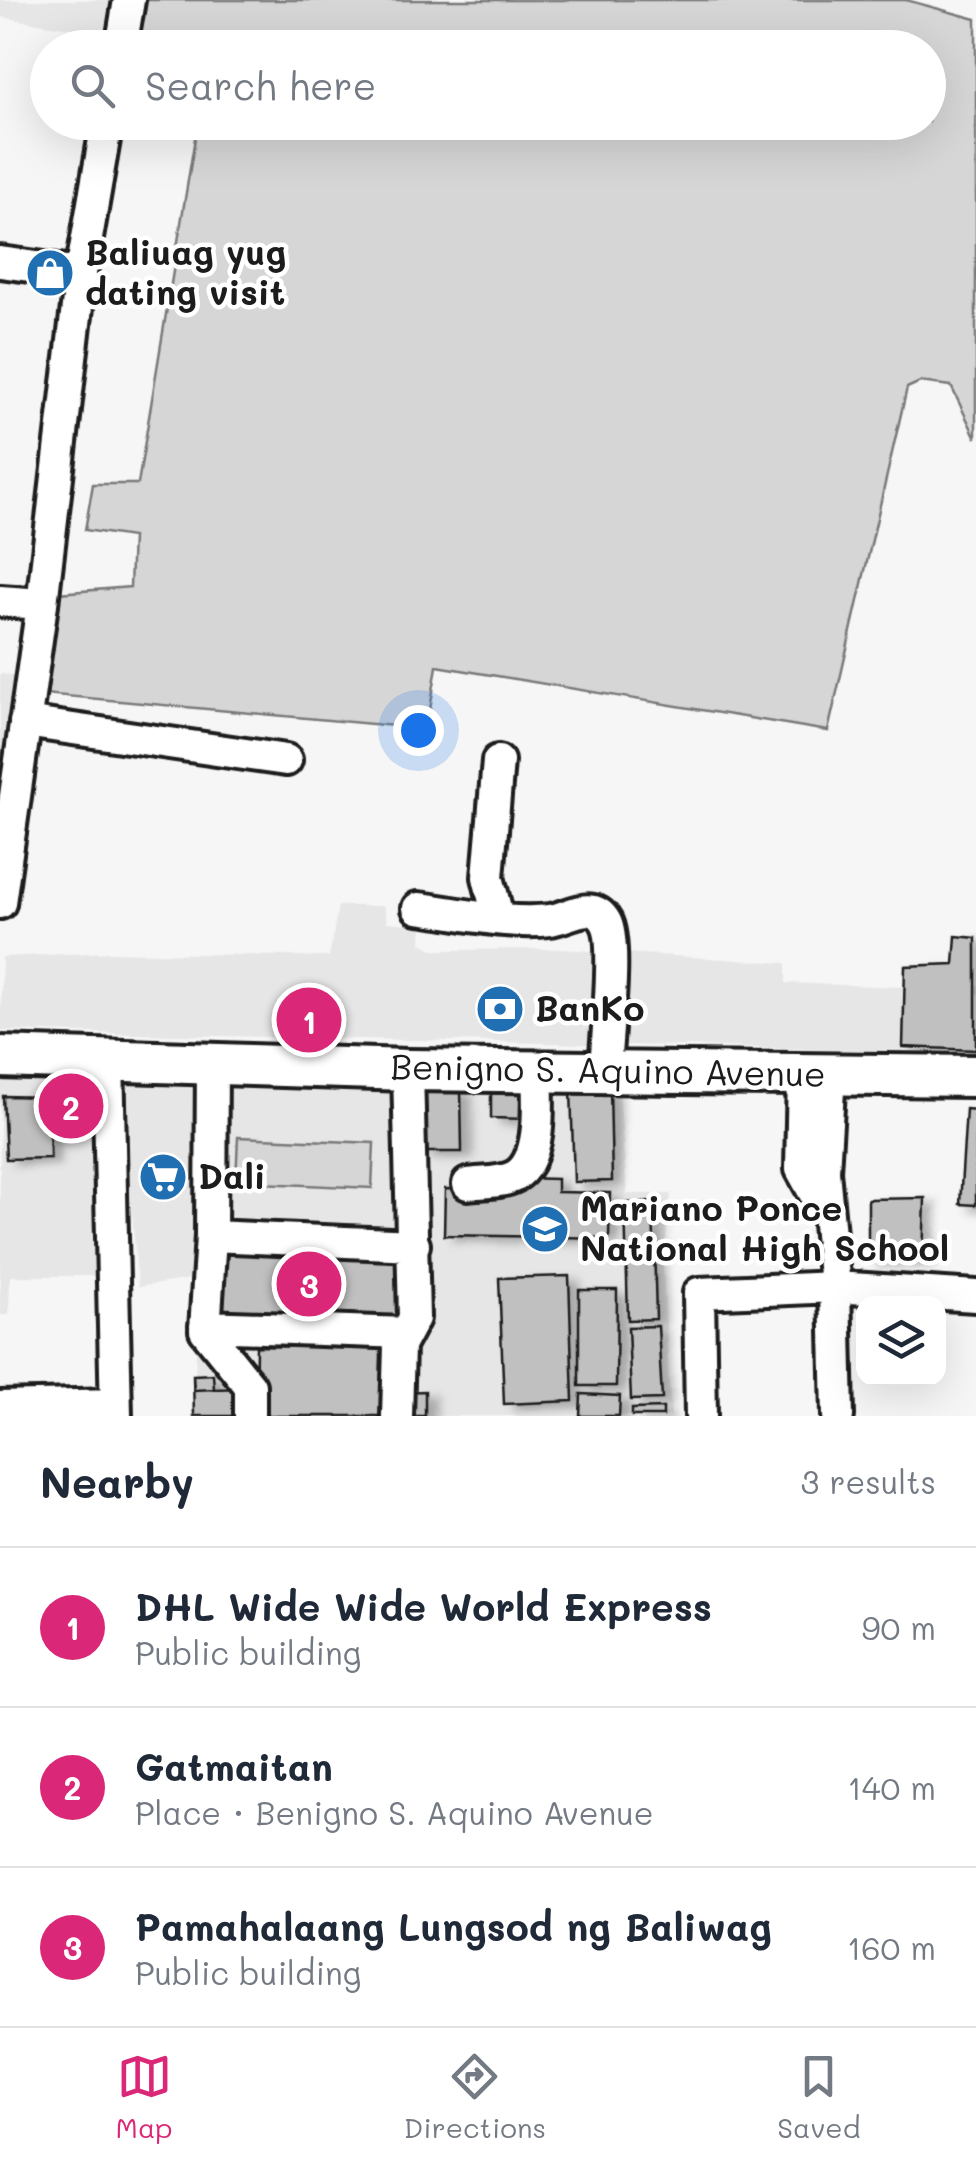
<!DOCTYPE html>
<meta charset="utf-8">
<style>
body{margin:0;font-family:Mali,sans-serif;background:#f6f6f7;color:#1f2937}
.controls{position:absolute;right:30px;bottom:30px;display:grid;overflow:hidden;border-radius:20px;box-shadow:0 10px 40px #0002}
.controls button{width:90px;height:90px;display:grid;place-items:center;padding:0;border:0;border-bottom:2px solid #e0e1e3;background:#fff;color:#1f2937;font:50px sans-serif}
.you{position:absolute;left:418px;top:730px;width:35px;height:35px;margin:-25px;border:8px solid #fff;border-radius:50%;background:#1a73e8;box-shadow:0 0 0 15px #1a73e833}
.badge{display:grid;place-items:center;width:65px;height:65px;border-radius:50%;background:#db2777;color:#fff;font-size:32px;font-weight:700}
.pin{position:absolute;translate:-50% -50%;border:5px solid #fff;box-shadow:0 2px 10px #0006}
.list{margin:0;padding:0;list-style:none}
h2{display:flex;justify-content:space-between;align-items:center;height:130px;margin:0;padding:0 40px;font-size:42px}
h2 small{font-size:32px;font-weight:400;color:#747a83}
.list li{display:grid;grid-template-columns:65px 1fr auto;gap:30px;align-items:center;box-sizing:border-box;height:160px;padding:0 40px;border-top:2px solid #e0e1e3}
.list b{display:block;font-size:38px;white-space:nowrap}
.list p{margin:0;font-size:32px;white-space:nowrap;color:#747a83}
.list em{font-size:32px;font-style:normal;color:#747a83}
.icon{flex:none;width:55px;height:55px;fill:none;stroke:currentColor;stroke-width:2;stroke-linecap:round;stroke-linejoin:round}
.map{position:relative;flex:none;width:976px;height:1416px;overflow:hidden}
.search{position:absolute;background:#fff;box-shadow:0 10px 40px #0002;left:30px;right:30px;top:30px;height:110px;display:flex;align-items:center;gap:25px;box-sizing:border-box;padding:0 35px;border-radius:55px;color:#747a83;font-size:38px}
.sheet{height:610px;background:#fff}
nav{display:flex;justify-content:space-around;align-items:center;box-sizing:border-box;height:140px;border-top:2px solid #e0e1e3;background:#fff;font-size:28px;color:#747a83}
nav a{display:grid;justify-items:center;gap:5px}
nav .on{color:#db2777}
.map>svg:first-child{display:block}
</style>
<div class="map">
<svg width="976" height="1416" viewBox="0 0 976 1416">
<defs>
<filter id="shadow"><feDropShadow dx="10" dy="5.5" stdDeviation="5" flood-color="#0004"/></filter>
</defs>
<rect width="100%" height="100%" fill="#f6f6f6"/>
<filter id="ink" filterUnits="userSpaceOnUse"><feTurbulence type="fractalNoise" baseFrequency=".01" numOctaves="2"/><feDisplacementMap in="SourceGraphic" scale="20" xChannelSelector="R" yChannelSelector="G"/><feConvolveMatrix kernelMatrix="1 2 1 2 8 2 1 2 1" color-interpolation-filters="sRGB"/></filter>
<g filter="url(#ink)">
<path fill="#e6e6e6" d="M0,0H120L115,35L0,17Z
M0,674L21,676L0,818Z
M338,906H384L387,922L422,925L421,943L434,950L561,949L786,963V983L904,987L902,1051L0,1031L2,957L111,952L329,957Z
M0,1074L95,1076L98,1276H10L9,1315H0Z
M121,1077L619,1087L627,1194H671L663,1264L671,1416H194L198,1278L138,1287Z"/>
<path fill="#d6d6d6" stroke="#797979" stroke-width="2.5" d="M143,0H906L976,19V438L951,386L920,382L907,388L828,731L437,666L427,729L43,694L58,593L130,587L132,537L85,530L93,484H138L196,132L139,123L928,122V48L134,47Z
M238,1137L374,1143L372,1188L236,1182Z"/>
<path fill="#c0c0c0" stroke="#1c1c1c" stroke-width="2.5" filter="url(#shadow)" d="M956,936L976,938V1050L903,1047L905,966L954,964Z
M93,1077L92,1116L49,1117L45,1079Z
M491,1086H528L527,1119L491,1118Z
M610,1088L612,1181L574,1182L571,1089Z
M421,1089H461L462,1152H422Z
M3,1096L49,1097L50,1158L6,1159Z
M966,1109L976,1110V1205L960,1204Z
M521,1178L557,1179V1192L610,1193L609,1238L444,1235L445,1189L520,1190Z
M925,1198L923,1261L868,1260V1199Z
M653,1202L656,1319L628,1320L625,1203Z
M215,1250L405,1254L403,1318L213,1314Z
M569,1276L573,1401L504,1404L499,1278Z
M579,1290H617L616,1386H579Z
M658,1326L662,1399L631,1400L628,1327Z
M256,1346L395,1347L393,1416H255Z
M213,1374L214,1389L194,1390L193,1375Z
M213,1374L214,1389L244,1388V1416H194L193,1375Z
M425,1391V1416H401V1392Z
M581,1394L620,1396L619,1416H580Z
M663,1408V1416H632V1409Z"/>
<g fill="none" stroke-linecap="round" stroke-linejoin="round">
<g stroke="#1c1c1c" stroke-width="38">
<path id="minor" d="M121,48L129,0
M0,262L81,273
M0,601L42,604
M25,722L286,760
M0,903L42,604L81,273L107,122
M418,908C460,913 508,925 550,920C568,918 593,898 606,922C618,943 606,1042 605,1070
M498,917L488,877L498,761
M108,1058L116,1416
M212,1060L211,1236L205,1330L250,1386V1416
M803,1074L801,1169L823,1209
M830,1074L824,1171L835,1287L838,1416
M468,1184C483,1182 502,1183 515,1176C543,1160 538,1100 537,1072
M211,1236L414,1245
M205,1326L406,1333
M0,1407L115,1404
M397,1416L399,1346L414,1318L408,1070
M701,1416L699,1293L835,1287L976,1296"/>
</g>
<g stroke="#1c1c1c" stroke-width="48">
<path id="major" d="M0,1057L408,1070L976,1076"/>
</g>
<use href="#minor" stroke="#fff" stroke-width="30"/>
<use href="#major" stroke="#fff" stroke-width="40"/>
</g>
</g>
<defs>
<g id="shop-disc" transform="scale(2.5)"><circle r="9.5" fill="#1f6fb2" stroke="#fff"/><path d="M-5-2.5h2.3a2.7 3.5 0 0 1 5.4 0H5L5.5 6h-11ZM-1.5-2.5h3a1.5 2.3 0 0 0-3 0Z" fill="#fff"/></g>
<g id="bank-disc" transform="scale(2.5)"><circle r="9.5" fill="#1f6fb2" stroke="#fff"/><path d="M-6-4H6V4H-6ZM0-2.3a2.3 2.3 0 1 0 0 4.6a2.3 2.3 0 1 0 0-4.6Z" fill="#fff"/></g>
<g id="supermarket-disc" transform="scale(2.5)"><circle r="9.5" fill="#1f6fb2" stroke="#fff"/><path d="M-6-5.5h2.5l.6 2H6L4.5 2H-2.5L-4.4-4H-6ZM-1.5 3.2a1.3 1.3 0 1 0 .1 0ZM3 3.2a1.3 1.3 0 1 0 .1 0Z" fill="#fff"/></g>
<g id="school-disc" transform="scale(2.5)"><circle r="9.5" fill="#1f6fb2" stroke="#fff"/><path d="M0-5L7-2L0 1L-7-2ZM-4 1L0 2.5L4 1V4Q0 6-4 4Z" fill="#fff"/></g>
</defs>
<g fill-rule="evenodd">
<use href="#shop-disc" x="50" y="273"/>
<use href="#bank-disc" x="500" y="1009"/>
<use href="#supermarket-disc" x="163" y="1177"/>
<use href="#school-disc" x="545" y="1229"/>
</g>
<g text-anchor="middle" stroke-width="9" stroke-linejoin="round" paint-order="stroke">
<g font-size="35" font-weight="bold" fill="#1c1c1c" stroke="#fff" text-anchor="start">
<text x="85" y="265">Baliuag yug<tspan x="85" dy="40">dating visit</tspan></text>
<text x="535" y="1021">BanKo</text>
<text x="198" y="1189">Dali</text>
<text x="580" y="1221">Mariano Ponce<tspan x="580" dy="40">National High School</tspan></text>
</g>
<g font-size="35" fill="#1c1c1c" stroke="#fff">
<text transform="translate(608 1071) rotate(1)" y="12">Benigno S. Aquino Avenue</text>
</g>
</g>
</svg>
<div class="controls">
<button><svg class="icon" aria-label="layers" viewBox="0 0 24 24"><path d="M12 4l9 5-9 5-9-5zM3 14l9 5 9-5"/></svg></button>
</div>
<div class="you"></div>
<div class="pin badge" style="left:309px;top:1020px">1</div>
<div class="pin badge" style="left:71px;top:1106px">2</div>
<div class="pin badge" style="left:309px;top:1284px">3</div>
<div class="search"><svg class="icon" aria-label="search" viewBox="0 0 24 24"><circle cx="10" cy="10" r="6"/><path d="M15 15l6 6"/></svg>Search here</div>
</div>
<section class="sheet">
<h2>Nearby<small>3 results</small></h2>
<ul class="list">
<li><span class="badge">1</span><div><b>DHL Wide Wide World Express</b><p>Public building</p></div><em>90 m</em></li>
<li><span class="badge">2</span><div><b>Gatmaitan</b><p>Place · Benigno S. Aquino Avenue</p></div><em>140 m</em></li>
<li><span class="badge">3</span><div><b>Pamahalaang Lungsod ng Baliwag</b><p>Public building</p></div><em>160 m</em></li>
</ul>
</section>
<nav>
<a class="on"><svg class="icon" aria-label="map" viewBox="0 0 24 24"><path d="M3 6l6-2 6 2 6-2v14l-6 2-6-2-6 2zM9 4v14M15 6v14"/></svg>Map</a>
<a><svg class="icon" aria-label="directions" viewBox="0 0 24 24"><path d="M12 3l9 9-9 9-9-9zM9 14v-3h6M13 9l2 2-2 2"/></svg>Directions</a>
<a><svg class="icon" aria-label="saved" viewBox="0 0 24 24"><path d="M7 4h10v16l-5-4-5 4z"/></svg>Saved</a>
</nav>
